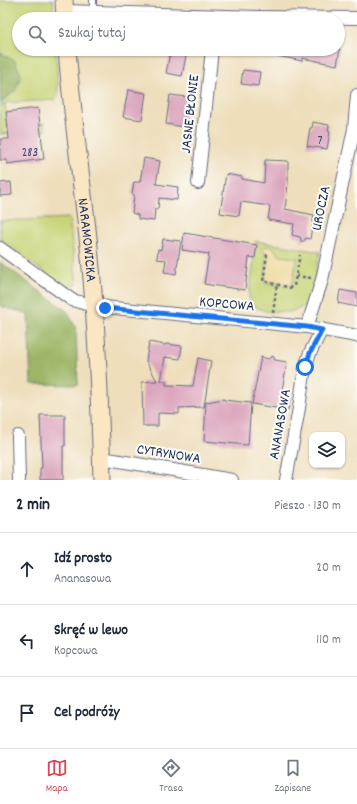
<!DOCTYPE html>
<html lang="pl">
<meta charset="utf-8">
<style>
body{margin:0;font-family:Dekko,sans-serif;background:#f2f2f3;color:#1f2937}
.controls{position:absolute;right:12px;bottom:12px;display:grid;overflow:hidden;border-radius:8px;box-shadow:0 1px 3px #0004}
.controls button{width:36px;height:36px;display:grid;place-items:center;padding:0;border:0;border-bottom:1px solid #e0e1e3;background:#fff;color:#1f2937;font:20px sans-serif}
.stop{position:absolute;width:12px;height:12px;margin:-9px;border:3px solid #1a73e8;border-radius:50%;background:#fff}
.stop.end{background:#1a73e8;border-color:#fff;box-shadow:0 1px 4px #0008}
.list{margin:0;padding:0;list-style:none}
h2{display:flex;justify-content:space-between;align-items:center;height:52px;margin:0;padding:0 16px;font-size:17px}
h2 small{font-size:13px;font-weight:400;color:#747a83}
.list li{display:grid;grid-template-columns:26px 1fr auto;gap:12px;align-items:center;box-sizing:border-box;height:72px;padding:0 16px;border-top:1px solid #e0e1e3}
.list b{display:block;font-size:15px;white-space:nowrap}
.list p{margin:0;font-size:13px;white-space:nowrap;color:#747a83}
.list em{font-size:13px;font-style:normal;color:#747a83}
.icon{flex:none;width:22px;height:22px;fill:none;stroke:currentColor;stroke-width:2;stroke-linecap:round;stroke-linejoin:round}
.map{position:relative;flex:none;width:357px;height:480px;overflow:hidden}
.search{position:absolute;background:#fff;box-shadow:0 1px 3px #0004;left:12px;right:12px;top:12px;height:44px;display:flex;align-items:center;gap:10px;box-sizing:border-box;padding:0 14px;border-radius:22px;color:#747a83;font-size:15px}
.sheet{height:268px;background:#fff}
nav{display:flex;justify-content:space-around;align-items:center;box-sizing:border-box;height:56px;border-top:1px solid #e0e1e3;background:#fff;font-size:11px;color:#747a83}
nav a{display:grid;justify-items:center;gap:2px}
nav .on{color:#d1495b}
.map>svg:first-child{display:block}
</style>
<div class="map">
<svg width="357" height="480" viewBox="0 0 357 480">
<rect width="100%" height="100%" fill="#fdfcf7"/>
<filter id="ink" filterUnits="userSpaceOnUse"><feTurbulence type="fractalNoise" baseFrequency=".025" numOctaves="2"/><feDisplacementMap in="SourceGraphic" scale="8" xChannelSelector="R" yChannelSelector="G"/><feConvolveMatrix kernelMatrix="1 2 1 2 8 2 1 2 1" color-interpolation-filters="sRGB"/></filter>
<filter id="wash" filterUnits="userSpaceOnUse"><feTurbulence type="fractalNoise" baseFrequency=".012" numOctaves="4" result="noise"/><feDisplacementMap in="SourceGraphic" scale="16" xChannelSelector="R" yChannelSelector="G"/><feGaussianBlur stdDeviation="0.9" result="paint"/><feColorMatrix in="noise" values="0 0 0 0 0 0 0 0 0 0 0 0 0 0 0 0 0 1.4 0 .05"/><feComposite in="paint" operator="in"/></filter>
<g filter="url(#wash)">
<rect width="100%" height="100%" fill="#eedebc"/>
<path fill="#c6d375" stroke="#70816a" d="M0,0H53L54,19H19V49H56L58,94L55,100L0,103L15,91V61L0,53Z
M0,105H5L8,127L44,123L45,131L0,134Z
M69,218L77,284L68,290L0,239V220V221Z
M256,241L320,252L310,301L301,308L289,312L265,311L252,305L249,297Z"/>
<path fill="#9cb566" stroke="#5c7262" d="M0,53L15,61L21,76L15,91L0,102Z
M0,262L67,311L76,328L78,385L31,384L28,314L0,306Z"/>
<path fill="#eeda9e" stroke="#84847e" d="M266,246C275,246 274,250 280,256L297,258L292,286L265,281L268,255L263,252V248Z"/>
<g id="blocks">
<path fill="#dba5bd" d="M268,49H340L337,65L302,58V61L268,54Z
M170,53L186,56L182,76L166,73Z
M243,70L260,72L258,86L241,84Z
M128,90L146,93L142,120L123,117Z
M170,95L187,97L183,127L166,124Z
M38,108L44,159L7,164V160H0V139H9L6,112Z
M313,122L329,125L328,131L330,132L327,149L307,146L310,128H312Z
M144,158L160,161L156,184L178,187L177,200L159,198L158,209H155L154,221L138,219V215L132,213L134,195L132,194L134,182H140Z
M265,160L288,161V184L285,209L314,215L310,239L306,238L302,243L300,237L292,235L294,224L268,220L270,206L241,202L239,216L220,213L226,174L242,177V179L264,183Z
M11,182L12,195L0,196V183Z
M184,233L257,245L255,258L249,257L245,290L204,284L209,254L182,250Z
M163,239L181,241L176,274L164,272L166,260L157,259L158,249L161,250Z
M340,290L357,293V307L338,303Z
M149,342L165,345L166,344L182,346L180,359L165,357L161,381H166V385L193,386L198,358L211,361L204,407L179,408V414L158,413V426H143L142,382L157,381L146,361Z
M273,356L275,360L287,362L281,397L290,399L288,410L252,404L261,357L268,359Z
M224,399V400L251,403L248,445L204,441L206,402Z
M40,415H65V446H63V480H40V468H42Z"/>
</g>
</g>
<g filter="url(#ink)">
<use href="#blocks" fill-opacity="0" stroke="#656c7f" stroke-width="1"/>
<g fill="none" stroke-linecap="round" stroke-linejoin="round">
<g stroke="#656c7f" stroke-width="8">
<path id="lane" d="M93,0V11"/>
</g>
<g stroke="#656c7f" stroke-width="14">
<path id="street" d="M64,11L259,17L357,18
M198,183L212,49
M0,248L72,300L94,306L307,327L357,336
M307,327L322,280L354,129L357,95
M18,436L19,480
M102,458L232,480
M286,480L299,408L305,367L310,353L322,329"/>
</g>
<g stroke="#656c7f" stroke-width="19">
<g id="secondary">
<path d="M64,0L65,19"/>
<path id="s1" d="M67,49C72,115 82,181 89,247C97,325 100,402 102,480"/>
</g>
</g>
<path stroke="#656c7f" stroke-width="2.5" stroke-dasharray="3 3" stroke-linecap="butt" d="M267,254L263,281L291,288L294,286L300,255
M296,276L311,278
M273,313L277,284"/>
<use href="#lane" stroke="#fff" stroke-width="6"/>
<use href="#street" stroke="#fff" stroke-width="12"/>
<use href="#secondary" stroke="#fbe6c4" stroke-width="17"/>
</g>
</g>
<g fill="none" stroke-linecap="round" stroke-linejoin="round" filter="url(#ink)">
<path stroke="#1a73e8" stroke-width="5" d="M105,308L307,327L322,330L310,353L305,367"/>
</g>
<g text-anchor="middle" stroke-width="4" stroke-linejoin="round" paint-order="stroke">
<g font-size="13" fill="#4b4c76">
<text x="320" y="144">7</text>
<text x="30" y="156">283</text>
</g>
<g font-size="15" fill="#1b2f5e" stroke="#fdfcf7">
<text transform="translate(189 114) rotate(-84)" y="5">JASNE BŁONIE</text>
<text transform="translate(320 208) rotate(-78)" y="5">UROCZA</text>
<text dy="5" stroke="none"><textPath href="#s1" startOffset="192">NARAMOWICKA</textPath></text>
<text transform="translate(227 303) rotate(5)" y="5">KOPCOWA</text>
<text transform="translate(279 424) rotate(-80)" y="5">ANANASOWA</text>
<text transform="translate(169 453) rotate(9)" y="5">CYTRYNOWA</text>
</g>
</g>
</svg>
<div class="controls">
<button><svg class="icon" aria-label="layers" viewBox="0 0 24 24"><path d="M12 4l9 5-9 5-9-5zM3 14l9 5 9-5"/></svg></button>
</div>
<div class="stop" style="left:305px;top:367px"></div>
<div class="stop end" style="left:105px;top:308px"></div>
<div class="search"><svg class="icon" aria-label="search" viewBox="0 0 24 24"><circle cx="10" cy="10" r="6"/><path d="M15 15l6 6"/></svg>Szukaj tutaj</div>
</div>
<section class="sheet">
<h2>2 min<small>Pieszo · 130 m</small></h2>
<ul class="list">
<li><svg class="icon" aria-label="ahead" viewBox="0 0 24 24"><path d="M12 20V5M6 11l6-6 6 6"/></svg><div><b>Idź prosto</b><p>Ananasowa</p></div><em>20 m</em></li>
<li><svg class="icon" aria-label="left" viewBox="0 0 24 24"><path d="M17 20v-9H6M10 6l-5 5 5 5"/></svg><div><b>Skręć w lewo</b><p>Kopcowa</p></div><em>110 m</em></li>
<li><svg class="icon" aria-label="arrive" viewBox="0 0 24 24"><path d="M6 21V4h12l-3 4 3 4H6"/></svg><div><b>Cel podróży</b></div></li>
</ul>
</section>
<nav>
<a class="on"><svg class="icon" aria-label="map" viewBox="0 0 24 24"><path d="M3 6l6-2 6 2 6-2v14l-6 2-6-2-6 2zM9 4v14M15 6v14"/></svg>Mapa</a>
<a><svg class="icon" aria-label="directions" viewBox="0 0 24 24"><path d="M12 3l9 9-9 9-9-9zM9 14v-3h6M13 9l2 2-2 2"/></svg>Trasa</a>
<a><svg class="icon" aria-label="saved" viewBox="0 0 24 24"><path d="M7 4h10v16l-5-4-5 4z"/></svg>Zapisane</a>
</nav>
